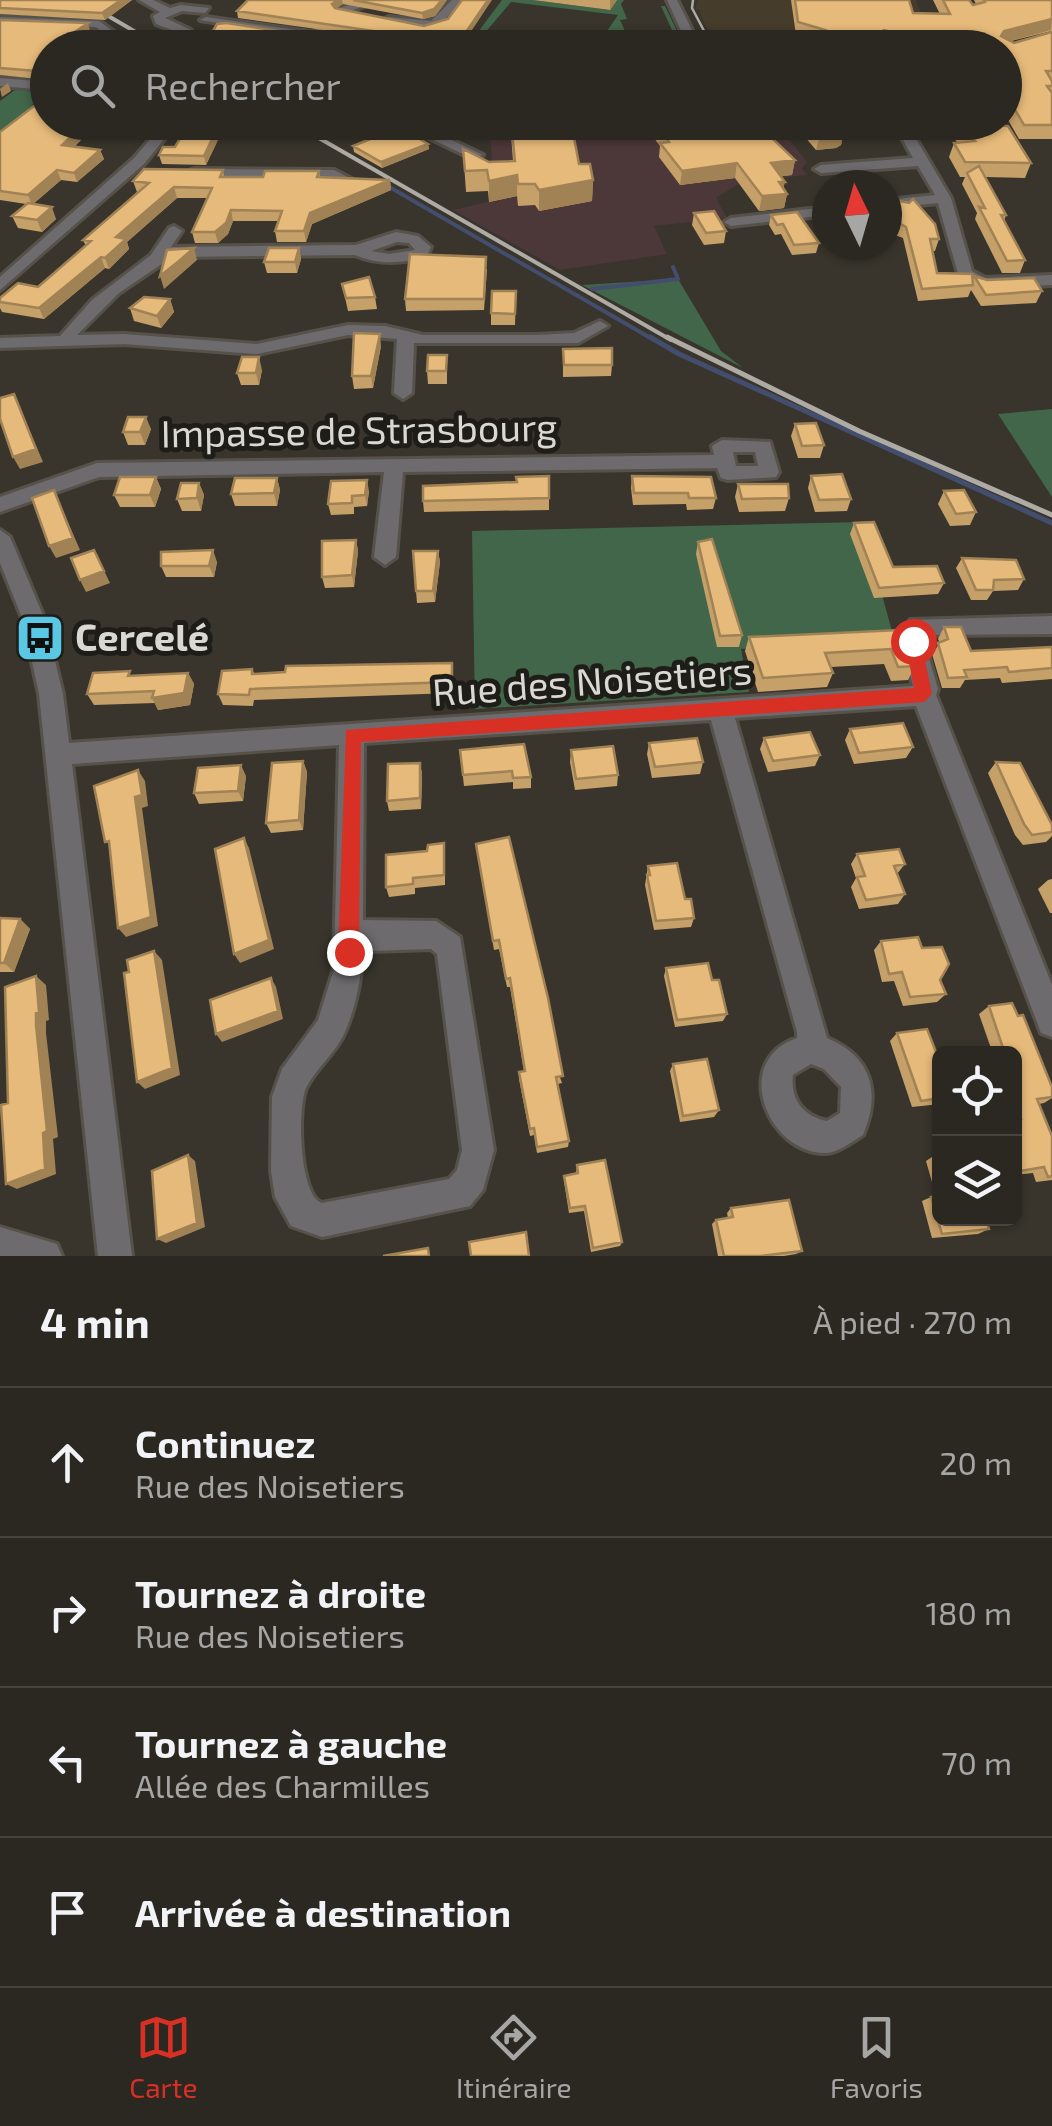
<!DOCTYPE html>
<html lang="fr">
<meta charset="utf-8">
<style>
body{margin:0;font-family:"Exo 2",sans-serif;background:#37342e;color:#f1f3f6}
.controls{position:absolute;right:30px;bottom:30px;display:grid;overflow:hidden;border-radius:15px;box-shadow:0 2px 8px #0004}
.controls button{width:90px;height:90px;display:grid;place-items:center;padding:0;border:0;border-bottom:2px solid #47443f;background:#2b2821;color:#f1f3f6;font:50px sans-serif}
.compass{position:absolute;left:812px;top:170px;width:90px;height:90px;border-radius:50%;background:#2b2821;box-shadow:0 2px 8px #0004;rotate:355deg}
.stop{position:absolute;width:30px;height:30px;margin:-22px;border:8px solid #d93025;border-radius:50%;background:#fff}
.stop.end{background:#d93025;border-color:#fff;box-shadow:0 2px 10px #0008}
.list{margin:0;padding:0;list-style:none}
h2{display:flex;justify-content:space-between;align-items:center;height:130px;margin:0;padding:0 40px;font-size:42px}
h2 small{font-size:32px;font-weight:400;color:#a6a6a5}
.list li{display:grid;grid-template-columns:65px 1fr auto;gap:30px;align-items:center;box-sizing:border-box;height:150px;padding:0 40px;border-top:2px solid #47443f}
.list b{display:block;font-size:38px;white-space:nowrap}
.list p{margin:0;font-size:32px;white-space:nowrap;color:#a6a6a5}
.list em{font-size:32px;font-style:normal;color:#a6a6a5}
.icon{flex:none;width:55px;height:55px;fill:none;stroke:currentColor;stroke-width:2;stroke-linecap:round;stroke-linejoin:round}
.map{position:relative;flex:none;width:1052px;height:1256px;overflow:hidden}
.search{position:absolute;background:#2b2821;box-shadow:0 2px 8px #0004;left:30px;right:30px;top:30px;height:110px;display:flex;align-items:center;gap:25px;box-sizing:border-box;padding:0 35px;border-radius:55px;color:#a6a6a5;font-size:38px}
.sheet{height:730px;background:#2b2821}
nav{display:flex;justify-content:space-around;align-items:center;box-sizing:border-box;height:140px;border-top:2px solid #47443f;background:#2b2821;font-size:28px;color:#a6a6a5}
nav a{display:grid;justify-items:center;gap:5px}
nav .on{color:#d93025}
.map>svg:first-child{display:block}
</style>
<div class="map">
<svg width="1052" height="1256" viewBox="0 0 1052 1256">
<rect width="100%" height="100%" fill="#39352c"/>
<path fill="#4c3739" d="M489,123H750L765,139L787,137L807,162L802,168L807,175L742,182L716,198L727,218L654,226L667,254L560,270L453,210L495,200Z"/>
<path fill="#453c2b" d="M698,0H916L933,47H771L708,30L699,12L702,11L695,9Z"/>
<path fill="#416649" d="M502,0H534L609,10L617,0H624L621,4L627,19L620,20L625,31L672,30L661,6H665L677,31L605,34L618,15L511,2L473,47L466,48Z
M19,87L43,93L22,117L0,131V101Z
M678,279L721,351L743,368L582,285Z
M1052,409V497L998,414Z
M862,522L893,635L741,649L749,692L475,709L472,531Z"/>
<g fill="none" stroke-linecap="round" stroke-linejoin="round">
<path stroke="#434e6f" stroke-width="4" d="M386,185L654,340
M592,289L678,279L673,267"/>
<path stroke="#434e6f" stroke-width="5" d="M650,337L679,354L1052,523"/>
<g stroke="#56524a" stroke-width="6">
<path id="minor" d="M139,0H153L170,8L181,5L209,8L205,13L182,11L165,18L191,30L196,44H188L182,34L156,24L153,16L160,12Z
M366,0H383L350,11L321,33L405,48H373L200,20L206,17L317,33L316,28L342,7Z
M452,0H463L438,27L383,20L389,17L431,21Z
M667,0H677L701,48H689Z
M0,17L99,21L136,48H123L96,27L0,23Z
M0,78L48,82V90L0,86Z
M165,122H178L144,164L0,290V277L134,158Z
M396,122H414L483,155L471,158Z
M893,122H906L951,198L972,271L985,278L1052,275V285L982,288L959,277L938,203L887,208V200L935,195L918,166L821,173L814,169L821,165L913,158Z
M196,169L334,170L361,184L354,188L331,178L191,176V170Z
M827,207V215L731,226L724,222L731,218Z
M174,226L182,231L171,247L356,245L396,232L418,236L431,247L427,256C402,264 379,265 355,255L172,257L119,293L77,335L124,334L257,344L348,325L385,326L423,335H538L574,333L600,321L608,326L578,343H414L412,393L403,399L394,393L397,339L348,335L257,354L124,344L0,348V338L60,336L92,300L151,255L169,228ZM397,242L409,243L415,250L389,254L371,251Z
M722,440L770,442L779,472L776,477L728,480L721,478L717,468L403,472L396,557L385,565L374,557L384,472L99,477L0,512V497L97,463L714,455L712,446ZM733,452H755L758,466H736Z
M0,530L10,537L45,620L63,694L69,743L913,686L902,641L910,620L1052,616V634L926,635L924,641L938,689L936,695L1052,985V1037L1041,1033L1037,1022L916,706L735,718L827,1038C872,1057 881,1092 863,1135C853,1141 839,1152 827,1153C768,1155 730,1061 797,1038V1032L711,720L364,743L363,920L436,921L460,937L494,1150L483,1190L470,1206L322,1237L291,1226L275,1197L271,1171L272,1097L282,1069L318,1020L334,969L339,745L72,764L132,1256H98L39,694L23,620L0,563ZM363,948L370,951L431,949L437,954L462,1150L457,1170L449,1179L322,1203C299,1196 297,1108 306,1088C315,1070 332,1056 342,1038C355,1013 362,976 363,948ZM811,1064L824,1069L841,1087L840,1113L827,1121C803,1116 790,1099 793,1075Z
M0,1227L57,1244L62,1256H0Z"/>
</g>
<use href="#minor" fill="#6e6b6f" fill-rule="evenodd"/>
<path stroke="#adaba4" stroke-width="2.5" d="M693,0L692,8L713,48"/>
<path stroke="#adaba4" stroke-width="4" d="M81,0L163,48
M291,122L671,340"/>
<path stroke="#adaba4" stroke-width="5" d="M667,337L859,431L1052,515"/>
</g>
<path fill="#c6a069" d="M0,0H132L105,20L0,14Z
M248,0H447L435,16L423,19L343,4L336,8L460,48H317L301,44L308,48H204L217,24L372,45H405L401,41L238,18L237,11Z
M533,0H617L610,10Z
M791,0H909L913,13L940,14L933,0H969L973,5L976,4L974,0H1052V31L1011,41L1014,43L1052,32V139H1019L1004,113V48H896L881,43L874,48H804L805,42L810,39L796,35Z
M0,20L90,31L48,48V80L0,75Z
M702,34L724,48H671L668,41V35L690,46H702L703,45L701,40Z
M48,122H99L74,147L100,150L104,159L77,182L61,180L33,204L56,219L42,232L18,228L12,216L26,204L0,200V132Z
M190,122H224L225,125L206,165L162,164L159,155L175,147Z
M510,122H571L579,164L593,180L592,201L539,211L535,205L518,206L517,196L489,202L488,191L466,192L463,149L489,162L513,161Z
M642,122H836L844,131L841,145L836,148L816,150L793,123L760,127L795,160L792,175L781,176L783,188L787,194L784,208L759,211L735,178L680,185L659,157L660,146Z
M860,122H901V123L897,137L868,138Z
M940,122H988L1031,163L1025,178L985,177L1006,215L1004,221L1025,260L1020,273H1002L975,219L977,213L962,184L965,177H960L949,157L954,143H958Z
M428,144L429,149L382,168L354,152L353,146Z
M223,170L224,177H263L319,171L320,178L390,180L391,190L312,224L306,242H277L275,231L278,221H233L228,234L218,243H195L192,232L207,198H177L127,242L129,249L109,269L105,268L44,319L2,312L0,308V298L38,287L86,246L83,240L139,192H137L133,181Z
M895,200L939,239L935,251H932L937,273L973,279L974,276L1042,291L1036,303L981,306L971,290L968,297L918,301L903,238L895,235L892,211Z
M694,213L726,231L724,243L704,245L692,225Z
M771,215L819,243L816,253L792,255L781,234L775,235L769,225Z
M299,248L301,259L297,273H267L264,262Z
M487,269L484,310L406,311L405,299Z
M342,284L375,297L377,309L348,311Z
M516,291L515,325H491V313Z
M170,299L174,312L161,328L134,321L130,308Z
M381,346L373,388L354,389L352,376Z
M563,349L612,365L611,376L563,377Z
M447,355V384H428L427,371Z
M262,370L259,385H241L237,373Z
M795,424L824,445L820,458H798L791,436Z
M151,429L145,445H128L123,432Z
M549,476V510L424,512L423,501Z
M632,476L716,498L713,509L687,510L686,504L633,505L631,488Z
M811,476L851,499L847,511L815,512L808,488Z
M156,477L161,489L155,507H120L114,495Z
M277,478L280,490L277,506H235L231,494Z
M199,483L204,495L201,511H182L177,499Z
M738,484L789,498L785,511L739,512L735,497Z
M369,491L367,506L354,507V514L331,515L328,504Z
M944,491L976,512L970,525L950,526L938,504Z
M854,523L893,567L944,583L938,594L874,598L850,534Z
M356,540L358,551L354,587L325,588L322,577Z
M698,542L742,635L739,647H717L696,554Z
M438,551L440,562L435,602L417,603L416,591Z
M962,558L1024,579L1018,590L993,591L987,600H971L956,568Z
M217,562L214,577H166L161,566Z
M944,627L971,651L1052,647V679L1002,683L1000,678L965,680L960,688H942L932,654L940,643L938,639Z
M900,630L915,666L908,680L891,681L884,664L831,667L833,673L827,687L758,692L745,651L749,637Z
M252,669L254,673L453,674V693L254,700L253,706L223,705L218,694Z
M188,673L194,684L190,705L158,710L155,703L94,705L87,694L132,676Z
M850,729L913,747L906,758L854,764L845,740Z
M764,738L820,755L815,766L768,772L760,749Z
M649,743L703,762L700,774L652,778L647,754Z
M460,750L531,777V788L513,789V782L464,786Z
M571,750L618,775L617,786L575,790L570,762Z
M303,761L307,772L303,830L271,833L266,823Z
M996,762L1052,825V836L1046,842L1023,845L1015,835L988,773Z
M420,763L422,774L421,809L389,811L387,801Z
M246,776L243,801L199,804L194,793Z
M476,844L562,1083L558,1084L569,1141L568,1147L537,1153L534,1135L530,1136L519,1079V1072L524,1071L510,987H507L499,949L494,950Z
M445,854V885L415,888V894L389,897L386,887Z
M857,854L905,864L897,874L905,894L898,904L859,909L851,887L856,878L851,864Z
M648,866L685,899L694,918L691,927L654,930L645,885Z
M1052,879V913H1050L1038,889L1048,880Z
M0,918L20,919L30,929L14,972H0Z
M881,941L922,948L940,980L946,994L937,1002L903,1006L894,981L882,982L874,950Z
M666,968L712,980L727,1014L723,1021L675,1027L664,976Z
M989,1006L1052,1087V1098L1044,1103L1039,1104L1052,1136V1180L1036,1182L1033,1173L1014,1175V1054H993L979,1014Z
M897,1033L940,1062V1104L912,1107L890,1041Z
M673,1064L719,1110L714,1117L680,1122L670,1071Z
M935,1155H940V1218L989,1229L978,1234L932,1238L922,1201L931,1197L936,1196L926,1161Z
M577,1165L622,1242L620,1246L591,1252L584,1211L569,1213L564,1181V1176L576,1174Z
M731,1208L802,1251L796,1254L784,1256H718L712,1224L716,1220L728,1218L727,1213Z"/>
<path fill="#a18255" d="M121,0H132L105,20L102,13Z
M338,0H342L343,4L333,10L332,4Z
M442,0H447L435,16L423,19L422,13Z
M488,0H492L460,48H455Z
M610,0H617L610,10Z
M1052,19L1051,30L999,44L997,48L1004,31Z
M88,23L90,31L78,40L75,32Z
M884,30L881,43L874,48H857Z
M8,83L11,91L2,97L0,89Z
M86,122H99L65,155L62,145Z
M220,122H224L225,125L206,165L204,156Z
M362,122H376L363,128Z
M746,122H793L745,129Z
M844,131L841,145L836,148L816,150L820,136Z
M428,144L429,149L382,168L381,162Z
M100,150L104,159L77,182L74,173Z
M795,160L792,175L768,178L771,163Z
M737,163L735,178L680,185L682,171Z
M57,170L61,180L32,205L28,195Z
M517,175V196L489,202V181Z
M390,180L391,190L312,224L306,242L304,231L310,213Z
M593,180L592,201L539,211V190Z
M779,182H785L782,194H787L784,208L759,211L762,196Z
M174,187L177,198L127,242L129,249L109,269L105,258L116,237Z
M52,207L56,219L42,232L37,220Z
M231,210L233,221L228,234L218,243L215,232Z
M194,248L197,260L164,289L160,276Z
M299,248L301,259L297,273L295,262Z
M101,257L105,268L44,319L39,308Z
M170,299L174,312L161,328L157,316Z
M380,334L381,346L373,388L371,376Z
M259,357L262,370L259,385L256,373Z
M14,394L43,462L20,469L13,457Z
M146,417L151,429L145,445L140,432Z
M156,477L161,489L155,507L150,495Z
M277,478L280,490L277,506L274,493Z
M367,480L369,491L367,506L365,495Z
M199,483L204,495L201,511L197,498Z
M54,490L80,550L56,558L49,546Z
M356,540L358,551L354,587L352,575Z
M94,550L110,583L86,592L80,580Z
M213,550L217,562L214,577L209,566Z
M438,551L440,562L435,602L433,591Z
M188,673L194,684L190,705L158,710L152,698Z
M303,761L307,772L303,830L299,820Z
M420,763L422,774L421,809L420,798Z
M241,765L246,776L243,801L238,791Z
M138,770L145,781L148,806L142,808L158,926L126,937L118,928Z
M244,838L249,848L274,949L240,963L234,954Z
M20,919L30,929L14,972L4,963Z
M154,951L162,960L180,1075L145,1089L137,1082Z
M36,976L46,985L49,1020L46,1021V1033L58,1137L53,1139L56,1174L17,1189L6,1184L36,1025Z
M271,978L276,987L283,1019L222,1042L216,1034Z
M188,1155L195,1161L205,1227L166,1243L157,1239Z"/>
<path fill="#e6ba7a" stroke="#a18255" stroke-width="2.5" d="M0,0H121L102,13L0,8Z
M248,0H338L332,4L335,8L424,26L448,19L462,0H488L455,48H348L282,34L308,48L204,46L217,24L226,23L372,45H404L408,41L400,35L237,11Z
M353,0H442L434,9L422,13Z
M795,0H909L913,13L950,14L943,0H969L973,5L985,2L984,0H1052V19L1004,31L1001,36L1014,43L1052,32V71H1046L1052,81V86H1047L1052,93V125H1024L1004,91V48H907L903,35L884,30L857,48H832L831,41L805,42L825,30L798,22Z
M0,20L88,23L75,32L100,35L112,43L107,48H48V72L0,68Z
M702,34H716L724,48H674L668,35H682L690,46H702L705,43Z
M34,106L48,107V122H86L62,145L100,150L74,173L57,170L28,195L0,191V132Z
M190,122H220L204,156L159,155L163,147H175Z
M511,122H571L579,164H590L593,180L539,190L535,184H518L517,175L489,181L487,170L465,171L463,149L489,162L515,161Z
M654,122H755L795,160L771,163L785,182H779L787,194L762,196L737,163L682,171L660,143L669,142Z
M807,122H836L844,131L839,133L820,136Z
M871,122H901V123L872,124Z
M957,122H988L991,125L1008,126L1031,163L965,162L954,143L975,141Z
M400,127L428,144L381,162L353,146Z
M979,166L1006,215H1001L1025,260L1007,261L979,207L985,208L967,173Z
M144,169L223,170L220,177H263L265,171H319L317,177L390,180L310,213L304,231H275L282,211L231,210L226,223L215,232H192L212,188L174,187L116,237L126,239L105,258L101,257L39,308L0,302V298L18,283L38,287L91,241L83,240L149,183L133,181Z
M913,199L935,224L939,239H930L937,273L972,274L973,285L922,289L906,227L899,223L895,200L909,203Z
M28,203L52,207L37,220L12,216Z
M714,211L726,231L706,233L694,213Z
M797,212L819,243L794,245L783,224L777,225L771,215Z
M194,248L179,261L160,276L167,250Z
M269,248H299L295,262H264Z
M410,254L486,257L484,299H405Z
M974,276L987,280L1034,278L1042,291L986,295Z
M369,277L375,297L346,298L342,284Z
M492,291H516L515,314L491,313Z
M144,297L170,299L157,316L130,308Z
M354,333L380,334L371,376H352Z
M612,348V365H564L563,349Z
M428,355H447L446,371H427Z
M242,357H259L256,373H237Z
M14,394L36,449L13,457L0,419V398Z
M128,417H146L140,432H123Z
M816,423L824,445L802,446L795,424Z
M842,474L851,499L819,500L811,476Z
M549,476V498L423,501V486L517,482L516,477Z
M632,476L711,477L716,498H689L688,493H634Z
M120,477H156L150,495H114Z
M235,478H277L274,493L231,494Z
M367,480L365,495L352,496V503L328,504L331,481Z
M181,483H199L197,498L177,499Z
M738,484H788L789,498L742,499Z
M54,490L73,538L49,546L32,498Z
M964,490L976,512L956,514L944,491Z
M874,522L893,567L937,566L944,583L879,588L854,523Z
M712,539L742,635L720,636L698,542Z
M356,540L352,575L322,577V541Z
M94,550L104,571L80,580L71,558Z
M213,550L209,566H161V552Z
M413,551H438L433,591H416Z
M962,558L1016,560L1024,579L994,580L993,590H976Z
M944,627H961L971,651L1052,647V668L1009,672L1007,667L964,670L967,677L948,678L938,643L948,639Z
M900,630L907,646L910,645L915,666L898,667L891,649L825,653L833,673L763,678L749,637Z
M452,663V682L250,689L249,695L218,694L222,671L252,669V674L285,672L286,666Z
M130,671L128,676L188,673L184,693L152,698L154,691L87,694L93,673Z
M903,723L913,747L859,753L850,729Z
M810,732L820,755L773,761L764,738Z
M697,738L703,762L655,767L649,743Z
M524,744L531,777L513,778L512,771L463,775L460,750Z
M613,746L618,775L576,779L571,750Z
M303,761L299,820L266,823L272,763Z
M996,762L1020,763L1052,825V832L1032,835L1024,824Z
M420,763V798L387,801L388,764Z
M241,765L238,791L194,793L198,768Z
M138,770L142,795L135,797L151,917L118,928L109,841L105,842L94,786Z
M509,837L548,998L563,1076L556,1077L569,1141L537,1147L534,1128L530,1129L519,1072L525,1071L510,978L506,979L499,940L493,941L476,844Z
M244,838L269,940L234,954L215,849Z
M444,843V875L413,878V884L386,887V855L427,851L428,845Z
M899,849L905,864L894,866L905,894L866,900L857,877L865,876L857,854Z
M677,863L685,899H691L694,918L656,921L647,875H650L648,866Z
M0,918L20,919L4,963H0Z
M918,937L922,948L942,947L949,964L940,980L946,994L910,997L902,972L889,974L881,941Z
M154,951L172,1068L137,1082L124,973L129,972L127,960Z
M708,963L712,980H719L727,1014L677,1020L666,968Z
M36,976L39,1012L36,1013V1025L47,1131L43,1133L45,1169L6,1184L1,1105L8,1103L5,987Z
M271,978L278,1011L216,1034L210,1000Z
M1012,1003L1018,1016L1023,1015L1052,1087V1097L1037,1099L1052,1136V1176L1048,1177L1044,1167L1014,1172V1120L1021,1119L1014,1102V1054H1005L989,1006Z
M927,1029L940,1062V1098L921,1101L897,1033Z
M707,1059L719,1110L683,1116L673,1064Z
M188,1155L197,1223L157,1239L152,1171Z
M935,1155H940V1170Z
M605,1160L622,1242L593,1248L585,1206L570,1208L564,1176L578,1173L577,1165Z
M940,1195V1218H985L989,1229L942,1234L931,1197Z
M789,1200L802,1251L761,1256H724L716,1220L733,1217L731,1208Z
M526,1232L529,1256H471L469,1242Z
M428,1248L429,1256H383Z"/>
<path fill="#d93025" d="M913,634L921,641L932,694L924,702L361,742L359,952L356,959H341L338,952L346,730L914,688L905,641Z"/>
<defs>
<g id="bus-square" transform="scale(2.5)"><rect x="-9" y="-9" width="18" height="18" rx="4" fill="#5ac8e5" stroke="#1f1d18"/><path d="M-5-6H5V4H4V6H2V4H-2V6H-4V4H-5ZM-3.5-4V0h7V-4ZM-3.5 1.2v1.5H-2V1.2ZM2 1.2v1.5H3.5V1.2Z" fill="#111"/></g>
</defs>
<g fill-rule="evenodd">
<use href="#bus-square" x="40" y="638"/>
</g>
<g text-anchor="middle" stroke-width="10" stroke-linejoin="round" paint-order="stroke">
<g font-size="38" fill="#dad8d2" stroke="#1f1d18">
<text transform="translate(359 431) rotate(-1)" y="13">Impasse de Strasbourg</text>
<text transform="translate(592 682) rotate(-4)" y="13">Rue des Noisetiers</text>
</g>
<g font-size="38" font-weight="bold" fill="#dad8d2" stroke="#1f1d18" text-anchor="start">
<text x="75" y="651">Cercelé</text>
</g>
</g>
</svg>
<div class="controls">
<button><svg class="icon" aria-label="locate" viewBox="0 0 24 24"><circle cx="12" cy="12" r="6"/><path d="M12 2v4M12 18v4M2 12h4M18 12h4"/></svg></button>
<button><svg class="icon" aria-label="layers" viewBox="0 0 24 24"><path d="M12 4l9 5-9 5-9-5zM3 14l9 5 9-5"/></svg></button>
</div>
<svg class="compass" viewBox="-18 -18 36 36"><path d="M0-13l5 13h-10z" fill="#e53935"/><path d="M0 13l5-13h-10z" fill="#a6a6a5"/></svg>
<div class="stop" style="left:913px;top:641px"></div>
<div class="stop end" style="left:349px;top:952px"></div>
<div class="search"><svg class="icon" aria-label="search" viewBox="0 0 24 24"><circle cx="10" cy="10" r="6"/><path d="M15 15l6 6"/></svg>Rechercher</div>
</div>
<section class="sheet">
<h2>4 min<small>À pied · 270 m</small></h2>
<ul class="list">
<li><svg class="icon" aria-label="ahead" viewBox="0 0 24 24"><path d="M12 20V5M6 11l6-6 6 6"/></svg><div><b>Continuez</b><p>Rue des Noisetiers</p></div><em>20 m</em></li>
<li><svg class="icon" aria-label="right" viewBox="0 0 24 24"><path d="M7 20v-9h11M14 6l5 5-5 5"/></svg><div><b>Tournez à droite</b><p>Rue des Noisetiers</p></div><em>180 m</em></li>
<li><svg class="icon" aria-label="left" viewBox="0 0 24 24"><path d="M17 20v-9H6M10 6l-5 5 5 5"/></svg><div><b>Tournez à gauche</b><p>Allée des Charmilles</p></div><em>70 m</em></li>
<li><svg class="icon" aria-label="arrive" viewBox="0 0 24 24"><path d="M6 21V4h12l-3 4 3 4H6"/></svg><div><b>Arrivée à destination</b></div></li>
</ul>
</section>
<nav>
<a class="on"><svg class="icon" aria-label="map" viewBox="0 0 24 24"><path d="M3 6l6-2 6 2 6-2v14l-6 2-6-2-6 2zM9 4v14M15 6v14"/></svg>Carte</a>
<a><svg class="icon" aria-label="directions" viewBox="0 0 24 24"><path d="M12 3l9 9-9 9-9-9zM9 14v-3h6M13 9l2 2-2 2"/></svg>Itinéraire</a>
<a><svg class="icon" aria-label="saved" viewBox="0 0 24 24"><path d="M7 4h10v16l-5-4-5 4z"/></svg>Favoris</a>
</nav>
